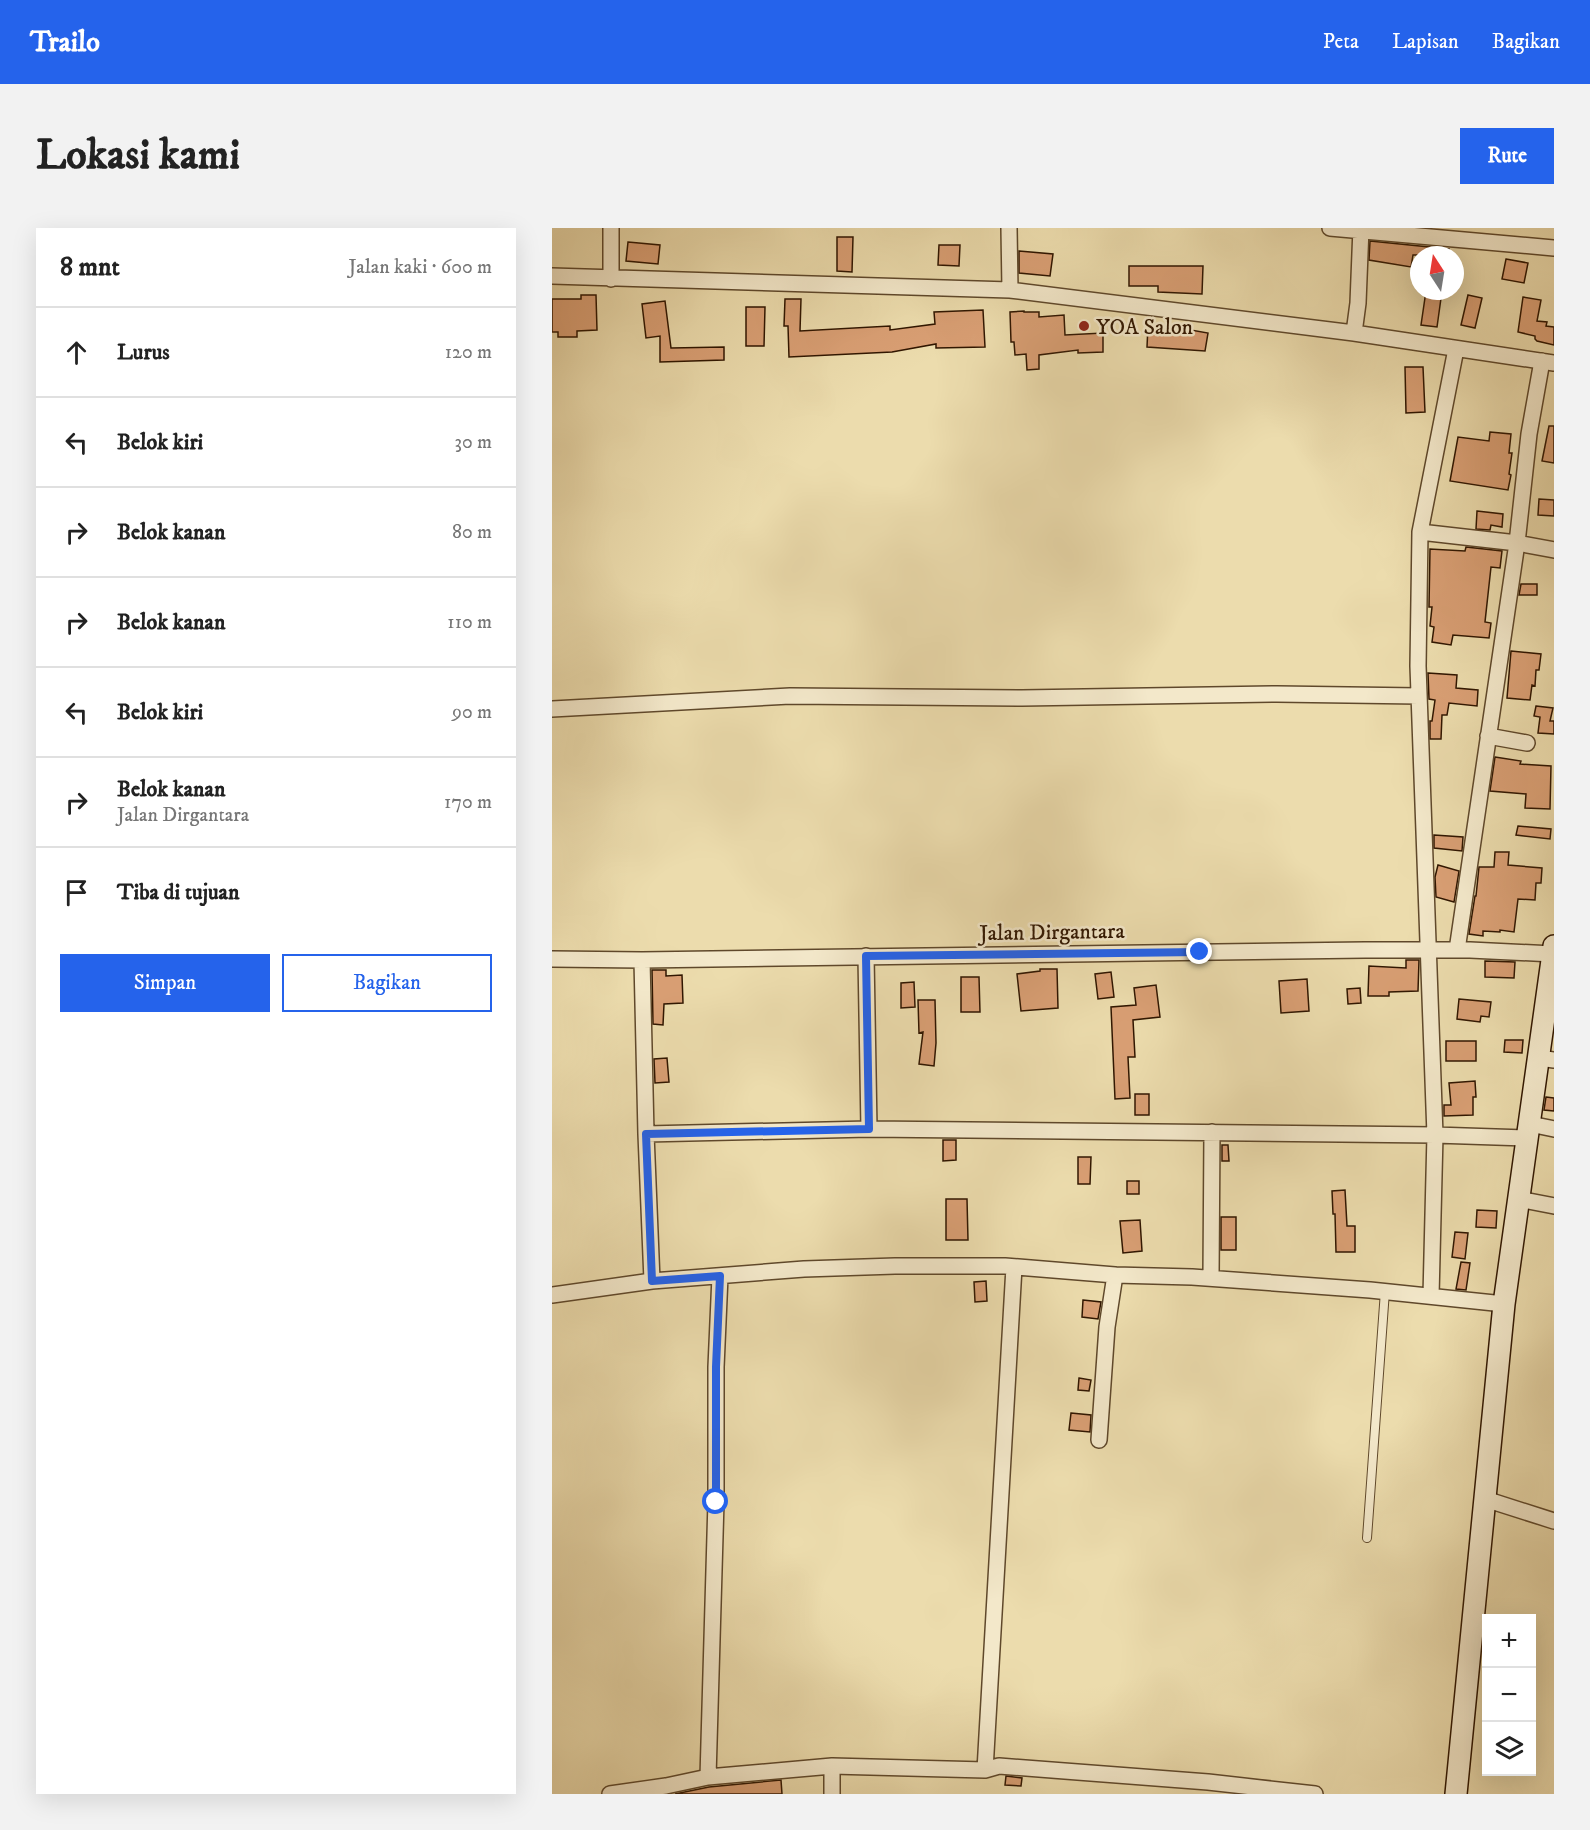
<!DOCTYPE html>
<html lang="id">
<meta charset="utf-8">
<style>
body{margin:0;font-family:"IM FELL DW Pica",serif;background:#f2f2f2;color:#222}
.controls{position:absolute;right:18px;bottom:18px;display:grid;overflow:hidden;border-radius:0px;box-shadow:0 6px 24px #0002}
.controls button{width:54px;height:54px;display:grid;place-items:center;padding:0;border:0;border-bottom:2px solid #e0e0e0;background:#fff;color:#222;font:30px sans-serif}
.compass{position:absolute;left:858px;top:18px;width:54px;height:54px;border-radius:50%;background:#fff;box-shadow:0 6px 24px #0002;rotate:348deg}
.stop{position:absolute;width:18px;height:18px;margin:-14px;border:4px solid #2563eb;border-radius:50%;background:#fff}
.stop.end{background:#2563eb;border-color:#fff;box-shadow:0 2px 6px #0008}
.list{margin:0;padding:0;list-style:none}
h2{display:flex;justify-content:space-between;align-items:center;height:78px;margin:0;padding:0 24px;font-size:26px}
h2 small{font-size:20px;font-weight:400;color:#767676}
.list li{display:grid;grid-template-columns:39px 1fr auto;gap:18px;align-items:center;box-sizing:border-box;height:90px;padding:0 24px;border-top:2px solid #e0e0e0}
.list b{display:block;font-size:22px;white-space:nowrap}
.list p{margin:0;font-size:20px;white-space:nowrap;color:#767676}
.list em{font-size:20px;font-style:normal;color:#767676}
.actions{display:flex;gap:12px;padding:18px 24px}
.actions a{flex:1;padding:14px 0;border:2px solid #2563eb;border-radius:0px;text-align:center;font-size:21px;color:#2563eb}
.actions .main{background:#2563eb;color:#fff}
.icon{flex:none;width:33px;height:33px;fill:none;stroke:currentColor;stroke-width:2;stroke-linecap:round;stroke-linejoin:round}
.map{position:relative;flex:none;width:1002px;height:1566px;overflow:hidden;border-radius:0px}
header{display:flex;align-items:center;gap:36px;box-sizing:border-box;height:84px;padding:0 30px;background:#2563eb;color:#fff}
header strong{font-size:28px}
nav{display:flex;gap:33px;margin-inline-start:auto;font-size:21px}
.intro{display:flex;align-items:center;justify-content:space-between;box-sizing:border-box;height:144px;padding:0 36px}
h1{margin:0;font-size:42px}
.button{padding:15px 27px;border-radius:0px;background:#2563eb;color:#fff;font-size:21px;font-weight:700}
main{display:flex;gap:36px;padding:0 36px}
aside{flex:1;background:#fff;border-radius:0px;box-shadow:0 6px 24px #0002}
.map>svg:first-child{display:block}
</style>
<header>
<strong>Trailo</strong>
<nav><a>Peta</a><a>Lapisan</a><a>Bagikan</a></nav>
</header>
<div class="intro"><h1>Lokasi kami</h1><a class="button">Rute</a></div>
<main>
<aside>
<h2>8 mnt<small>Jalan kaki · 600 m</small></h2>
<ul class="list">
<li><svg class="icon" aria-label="ahead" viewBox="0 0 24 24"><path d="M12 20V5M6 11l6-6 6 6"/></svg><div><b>Lurus</b></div><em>120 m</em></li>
<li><svg class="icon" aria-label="left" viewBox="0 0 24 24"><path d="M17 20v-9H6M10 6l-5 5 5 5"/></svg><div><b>Belok kiri</b></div><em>30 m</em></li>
<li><svg class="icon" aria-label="right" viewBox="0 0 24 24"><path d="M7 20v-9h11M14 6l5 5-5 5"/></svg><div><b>Belok kanan</b></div><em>80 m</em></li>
<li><svg class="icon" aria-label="right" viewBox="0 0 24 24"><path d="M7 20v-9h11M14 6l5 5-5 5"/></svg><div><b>Belok kanan</b></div><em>110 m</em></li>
<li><svg class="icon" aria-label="left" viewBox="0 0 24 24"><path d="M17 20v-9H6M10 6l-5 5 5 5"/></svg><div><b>Belok kiri</b></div><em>90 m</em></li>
<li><svg class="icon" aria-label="right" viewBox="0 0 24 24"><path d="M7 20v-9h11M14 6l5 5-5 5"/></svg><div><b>Belok kanan</b><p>Jalan Dirgantara</p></div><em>170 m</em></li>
<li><svg class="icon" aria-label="arrive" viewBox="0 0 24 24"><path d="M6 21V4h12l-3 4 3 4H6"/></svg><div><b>Tiba di tujuan</b></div></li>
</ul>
<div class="actions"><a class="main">Simpan</a><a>Bagikan</a></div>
</aside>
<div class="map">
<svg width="1002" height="1566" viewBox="0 0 1002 1566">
<rect width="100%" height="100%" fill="#ecdcad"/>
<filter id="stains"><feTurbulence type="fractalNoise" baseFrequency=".00333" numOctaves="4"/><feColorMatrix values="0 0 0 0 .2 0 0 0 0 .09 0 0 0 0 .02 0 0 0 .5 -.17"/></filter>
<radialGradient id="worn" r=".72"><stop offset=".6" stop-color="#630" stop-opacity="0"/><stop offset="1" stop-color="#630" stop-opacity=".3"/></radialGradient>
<path fill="#d99f74" stroke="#301600" stroke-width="1.5" d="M285,9H301L300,44L285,43Z
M818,13L897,21V27H861L859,39L817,32Z
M76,14L108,17L106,36L74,33Z
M387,17H408L407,38L386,37Z
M467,23L501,26L498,48L467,45Z
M954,31L976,35L972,55L950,51Z
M577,38H651L650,66L606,64V58H577Z
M874,63H890L885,99L869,97Z
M29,67H44L45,102L25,103V109H6V104H0V71H29Z
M916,67L930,70L923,100L909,97Z
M971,69L989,72L985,93L995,94L994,98L1002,99V117L985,113L983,111V108L966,104Z
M233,71H249L248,103L338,98V102L383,96L382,84L431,82L433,119L384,120V116L340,124L237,129L236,98H232Z
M113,73L119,120L172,119V132L108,134V108L94,110L90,76Z
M194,79H213L212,118H194Z
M472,83V84H487V89L512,87L513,107L551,105V124L526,125V122L487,127V141L475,142L474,126L463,127L462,114H459L458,84Z
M596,98L622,99L656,105L653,123L595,119Z
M853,139H871L873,184L854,185Z
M997,198H1002V235L990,233Z
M938,204L959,206L957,225H960L957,246L959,247L956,262L898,253L906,209L937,213Z
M987,271L1002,272V288L986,287Z
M925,283L951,286L950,299L939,297L938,302L924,301Z
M914,319L950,323L948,340L939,339L933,394L939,395L937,410L901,407L899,417L880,414L882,399L878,398L880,379H877L878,321L913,323Z
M969,356H985V367H967Z
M959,423L989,426L987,442H984L983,458L980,457L978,472L955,470Z
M876,445L905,447L904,460L926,462L925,478L897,475L895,487H890L889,511H878V493H880L883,472L877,471Z
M984,478L1001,480L998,493H1002V506L986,505L988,489L982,488Z
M943,529L969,533L968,536L999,538L998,581L973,580L974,566L938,563Z
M966,598L999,601L998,611L964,607Z
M882,607L911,609L910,623L882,620Z
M943,624H957L956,637L990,640L989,655H984L983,672L966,671L962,704L948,702V704L931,703V708L917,706L923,668H924L927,639H942Z
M886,637L907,643L902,674L884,669L883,649Z
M854,732H867L866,763L837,764V768H816L817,738L854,740Z
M933,733L963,734L962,750L933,749Z
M488,741H505L506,780L469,783L465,746L488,743Z
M100,742H114V748L130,747L131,775L112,776L111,797L101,796Z
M559,744L562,769L546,771L543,746Z
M409,749H427L428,784H409Z
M755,751L757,783L729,785L727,753Z
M362,754L363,779L349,780V755Z
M604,757L608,789L581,792L583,829H576L578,870L563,871L559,779L584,777L582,760Z
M808,760L809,775L796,776L795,761Z
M907,771L939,774L937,789L929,788L928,794L905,791Z
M366,772H383L384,815L382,838L367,836L371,804L367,805Z
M953,812H971L970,825L952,824Z
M894,813H924V833H894Z
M115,830L117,854L103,855L102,831Z
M923,853L924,869H921V887L892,888V877H899L897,855Z
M583,866H597V887H583Z
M994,869L1002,870V883L992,882Z
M391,912H404V932L391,933Z
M670,917H676L677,933H670Z
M526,929H539L538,956H526Z
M575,953H587V966H575Z
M793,962L795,998H803V1024H784L783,986H781L780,963Z
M394,971H415L416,1012H394Z
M925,982L945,983L944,1000L924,999Z
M669,989H684V1022H669Z
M588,992L590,1023L571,1025L568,993Z
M903,1004L916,1005L913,1031L900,1029Z
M909,1034L918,1035L914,1062L904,1061Z
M434,1053L435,1073L423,1074L422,1054Z
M531,1072L549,1074L546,1091L530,1089Z
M527,1150L539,1152L537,1163L526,1162Z
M519,1185L539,1187L538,1204L517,1202Z
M454,1548L470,1550L469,1558L453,1557Z
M229,1552L230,1566H123L157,1559Z"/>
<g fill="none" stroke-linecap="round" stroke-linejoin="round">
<g stroke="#5f482b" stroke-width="10">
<path id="lane" d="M815,1310L833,1063"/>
</g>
<g stroke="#5f482b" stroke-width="18">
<path id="street" d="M457,0L458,62
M778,0L1002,20
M0,48L458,62L802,105L1002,135
M59,51V0
M802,105L806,75L809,0
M868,304L965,315L1002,322
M0,481L238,468L470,470L725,466L867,468
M936,508L975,515
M905,722L965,315L977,206L990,133
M314,728L317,901
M0,731L90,732L813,722H918L1001,726
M90,732L94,906L100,1053
M987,830L1002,832
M978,896L1002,901
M94,906L317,901L883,907L976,910
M966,971L1002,978
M462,1039L433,1542L447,1538L656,1554L763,1566
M659,1050L660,904
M0,1067L100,1053L252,1041L343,1038H453L563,1047L640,1049L818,1062L952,1076
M879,1068L883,907L866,438L868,304L904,121
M547,1212L555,1099L563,1047
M933,1271L1002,1293
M280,1538L433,1542
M156,1549L164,1273V1139L168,1048
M58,1566L114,1558L156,1549L280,1538V1566"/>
</g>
<g stroke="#301600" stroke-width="24">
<path id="secondary" d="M904,1566L952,1076L1002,718"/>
</g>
<use href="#lane" stroke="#f3e8ca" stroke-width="8"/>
<use href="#street" stroke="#f3e8ca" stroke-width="15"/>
<use href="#secondary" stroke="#f3e8ca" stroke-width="21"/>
</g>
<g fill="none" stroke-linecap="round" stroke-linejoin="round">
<path stroke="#2563eb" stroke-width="8" d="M164,1274V1139L168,1048L100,1053L94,906L317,901L314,728L648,724"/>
</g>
<circle fill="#8f2418" stroke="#f3e8ca" stroke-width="2" cx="532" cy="98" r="6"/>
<g text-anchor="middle" stroke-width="5" stroke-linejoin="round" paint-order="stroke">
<g font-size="22" fill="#301600" stroke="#f3e8ca" text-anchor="start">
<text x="544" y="106">YOA Salon</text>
</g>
<g font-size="22" fill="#301600" stroke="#f3e8ca">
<text transform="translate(500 703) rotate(-1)" y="8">Jalan Dirgantara</text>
</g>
</g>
<rect width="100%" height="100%" filter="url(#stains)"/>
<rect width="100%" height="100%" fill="url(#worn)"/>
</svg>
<div class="controls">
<button>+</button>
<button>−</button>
<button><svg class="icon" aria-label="layers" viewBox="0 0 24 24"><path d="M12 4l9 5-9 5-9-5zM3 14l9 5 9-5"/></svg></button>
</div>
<svg class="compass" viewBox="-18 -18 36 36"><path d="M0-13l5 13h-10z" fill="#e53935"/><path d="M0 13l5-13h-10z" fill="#767676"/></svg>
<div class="stop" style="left:164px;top:1274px"></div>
<div class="stop end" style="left:648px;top:724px"></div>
</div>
</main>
